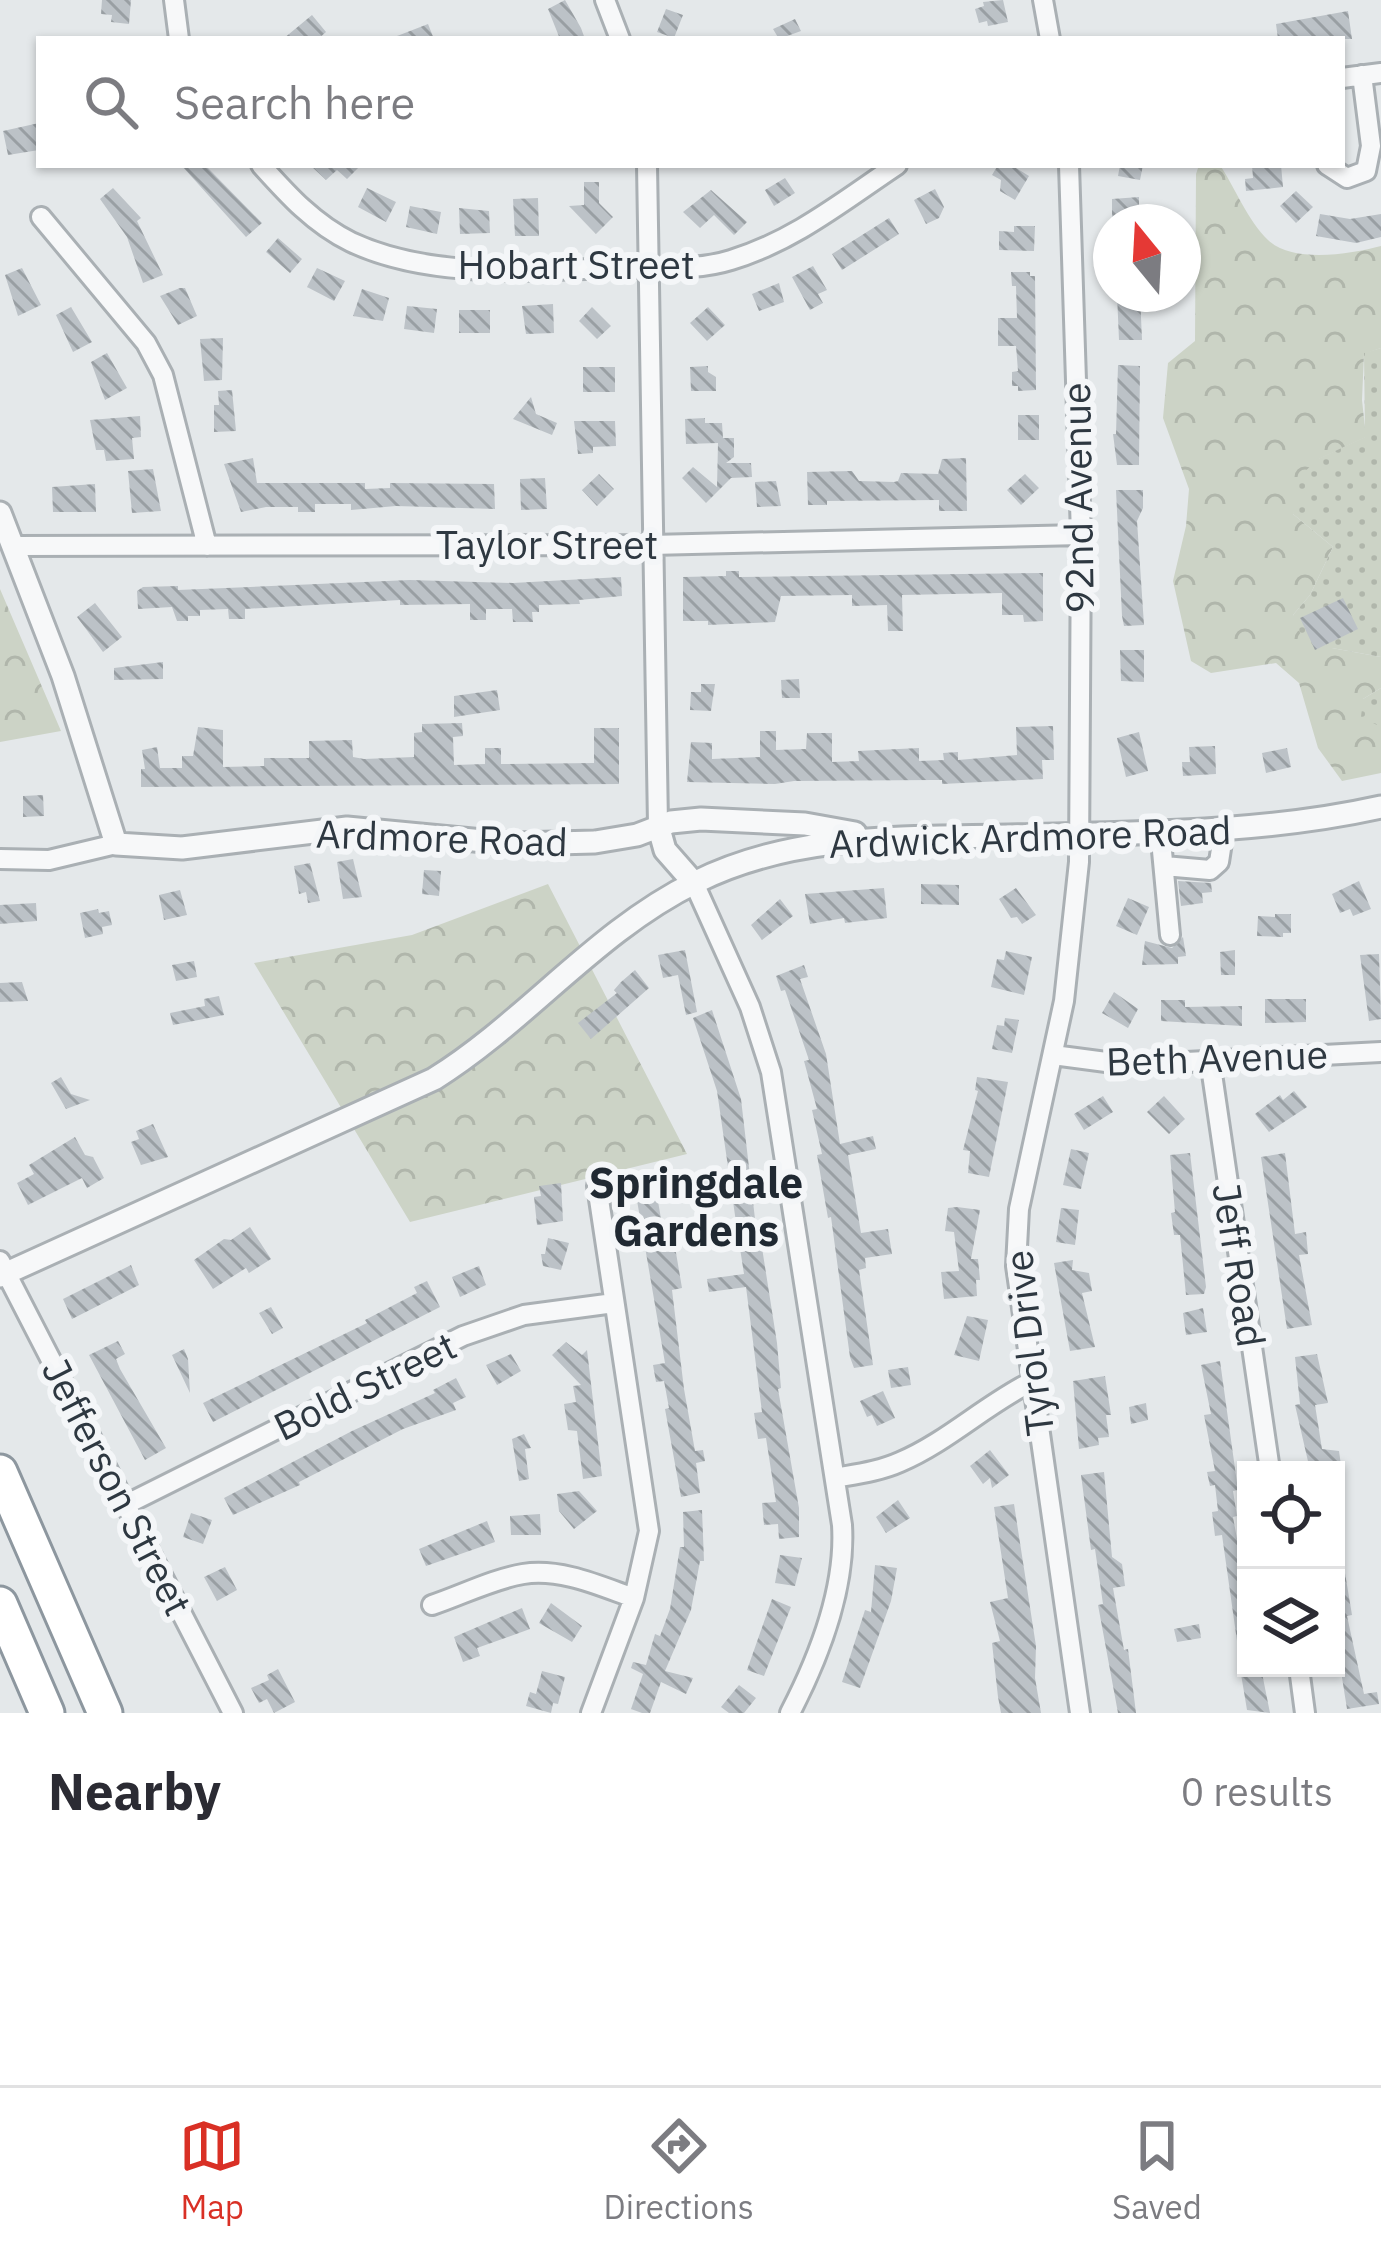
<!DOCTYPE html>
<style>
body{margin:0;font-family:"IBM Plex Sans",sans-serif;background:#f2f2f3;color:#2b2b33}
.controls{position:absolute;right:36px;bottom:36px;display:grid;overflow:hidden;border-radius:0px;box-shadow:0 3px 9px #0004}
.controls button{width:108px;height:108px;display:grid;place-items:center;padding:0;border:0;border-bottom:3px solid #e1e1e2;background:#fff;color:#2b2b33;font:60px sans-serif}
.compass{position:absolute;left:1093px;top:204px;width:108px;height:108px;border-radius:50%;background:#fff;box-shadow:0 3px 9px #0004;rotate:342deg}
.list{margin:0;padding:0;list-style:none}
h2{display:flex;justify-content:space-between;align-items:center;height:156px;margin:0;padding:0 48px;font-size:51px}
h2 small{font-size:39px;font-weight:400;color:#7c7c81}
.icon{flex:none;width:66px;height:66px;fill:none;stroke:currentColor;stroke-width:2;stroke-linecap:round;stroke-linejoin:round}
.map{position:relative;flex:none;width:1381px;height:1713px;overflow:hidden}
.search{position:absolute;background:#fff;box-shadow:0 3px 9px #0004;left:36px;right:36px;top:36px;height:132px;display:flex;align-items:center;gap:30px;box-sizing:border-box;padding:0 42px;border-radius:0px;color:#7c7c81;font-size:45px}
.sheet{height:372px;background:#fff}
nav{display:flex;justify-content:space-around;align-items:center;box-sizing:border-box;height:168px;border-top:3px solid #e1e1e2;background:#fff;font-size:33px;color:#7c7c81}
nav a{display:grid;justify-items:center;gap:6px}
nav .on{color:#d93025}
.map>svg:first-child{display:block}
</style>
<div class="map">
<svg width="1381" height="1713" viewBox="0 0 1381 1713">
<defs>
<pattern id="forest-crowns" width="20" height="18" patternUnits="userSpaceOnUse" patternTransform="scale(3)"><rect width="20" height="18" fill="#ccd3c6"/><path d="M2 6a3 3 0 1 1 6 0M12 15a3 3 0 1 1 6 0" fill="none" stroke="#b0b6ab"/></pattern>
<pattern id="park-dots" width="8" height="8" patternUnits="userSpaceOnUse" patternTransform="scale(3)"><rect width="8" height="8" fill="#ccd3c6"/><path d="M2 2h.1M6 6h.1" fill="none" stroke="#b0b6ab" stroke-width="1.8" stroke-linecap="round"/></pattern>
<pattern id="building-back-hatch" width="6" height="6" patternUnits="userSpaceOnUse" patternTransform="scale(3)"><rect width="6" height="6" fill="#bcc2c7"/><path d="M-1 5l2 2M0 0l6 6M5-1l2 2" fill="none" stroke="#999fa3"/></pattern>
</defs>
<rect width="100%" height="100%" fill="#e4e8ea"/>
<path fill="url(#forest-crowns)" d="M1199,165H1220C1235,188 1248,221 1268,240C1293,264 1351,254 1381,246V348L1364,354L1362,400L1366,437L1319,459L1293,514L1333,547L1310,595L1293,615L1332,648L1381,657V688L1363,699L1381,726V773L1342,781L1318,748L1299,683L1276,663L1211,673L1191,661L1173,581L1186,526L1189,489L1163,418L1168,363L1195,341L1196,174Z
M0,589L61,731L0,742Z
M548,884L687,1154L410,1222L254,963L412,935Z"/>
<path fill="url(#park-dots)" d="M1381,348V657L1332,648L1308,653L1293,615L1310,595L1333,547L1293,514L1296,480L1318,459L1365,437L1364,353Z
M1381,688V726H1379L1361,717L1363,699Z"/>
<path fill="url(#building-back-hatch)" d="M102,0H131L129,24L111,22L112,15L101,14Z
M565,0L581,28L585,39H560L548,9Z
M1003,0L1008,22L988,26L987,21L979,23L975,9L984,6L983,2Z
M666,9L683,15L674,38L657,32Z
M1348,11L1352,39H1278L1276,24Z
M312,15L326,32L318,39H283Z
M795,19L801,31L779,39L773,29Z
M428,24L434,39H392V38Z
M39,123V150L8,155L3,131Z
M181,165H205L262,223L246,237Z
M310,165H361L347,179L337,170L326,180Z
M998,165H1011L1029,176L1015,200L1000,191L1001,180L992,175Z
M1120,165H1143L1140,180L1118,176Z
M1252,165H1281L1283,187L1246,191L1245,179L1253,178Z
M785,178L795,193L774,206L765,190Z
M584,182H599V203L613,217L596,234L569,206L584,205Z
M113,188L141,218L137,221L163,275L143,283L127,237L100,199Z
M367,188L396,202L386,222L358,207Z
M935,189L944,207L939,218L926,224L914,200Z
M711,190L747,222L734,235L714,215L700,228L683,212Z
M1296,191L1313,207L1296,223L1280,206Z
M1139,197V209H1133V222H1112V199Z
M538,198L539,236H515L513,199Z
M410,206L441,212L437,234L406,227Z
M459,208L489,211L490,233L460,234Z
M1320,214L1350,219L1381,214V237L1356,243L1316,236Z
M889,218L899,234L842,270L832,254Z
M1014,226H1035L1034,251L999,250V231L1014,232Z
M278,238L302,259L290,273L266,252Z
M813,266L827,290L818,294L823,303L810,310L792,277Z
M22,268L41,305L18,316L5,275Z
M317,268L345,281L334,301L307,287Z
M1011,272H1030V276H1035L1036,390L1018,391V386H1012V372L1018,371L1016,346H998V318H1017L1016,286H1012Z
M779,283L784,302L759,311L752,294Z
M180,288H185L197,316L178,325L160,296Z
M362,289L389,298L383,321L353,316Z
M1117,294H1140L1142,340H1119Z
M553,304L554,333L526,334L522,306Z
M407,306L437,309L434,333L404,329Z
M71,307L92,342L73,352L56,315Z
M592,307L611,326L597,339L579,321Z
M708,307L725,325L707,341L690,323Z
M459,310H490V333H459Z
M223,338L222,380L204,381L200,339Z
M107,353L127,388L105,400L91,362Z
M1118,365L1140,366L1139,465H1117L1113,434H1116Z
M708,366V372L716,377V391H691L690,367Z
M583,367H615V392H583Z
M232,390L236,431L214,432V405H219L218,391Z
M531,397L536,414L557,423L552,435L513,419Z
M1018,415H1039V440H1018Z
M140,416L141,437L132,438L134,459L106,461L104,450H96L90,420Z
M705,418V423H722L723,438H734V457L726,463H751L752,477L731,478L706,503L682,478L693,467L717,487L718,443L686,444L685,419Z
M574,421H615L616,446L593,447V453L578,454Z
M253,458L257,483H365V489L390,488V483L494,484L495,509L396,506L351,510V504H315V512H298V507H266L241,512L224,464Z
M966,458L967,511H939V500L827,501V505H808L807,472L852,471L859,481L894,482L898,481L901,473L938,474L942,459Z
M153,469L161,511L132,513L128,471Z
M599,474L614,489L597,506L582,490Z
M1025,474L1039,488L1021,505L1007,490Z
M545,478L547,509L521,510L520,479Z
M776,481L781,506L757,507L755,482Z
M95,484L96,512H53L52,487Z
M1116,490H1143V508L1137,521L1144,625L1124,626L1122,616Z
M726,571H739V577L1043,573V621L1024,622L1023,615H1002V593L902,595L903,631H888L887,605L852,606V595L781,596L775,622L708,625V621H683V577L726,576Z
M621,577L622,596L579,600L580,604L539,605V612H532L533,622H513L512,609H486V620H470V604L400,605V600L245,609V619H229L228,609L200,610V616H188V621H177L172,607L138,609L137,591L143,587L178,586V590L410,580L513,583Z
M1343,598L1358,629L1315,650L1300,618Z
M95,603L122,637L103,652L77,617Z
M1120,650H1144V682L1121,681Z
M163,662V679L114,680V668Z
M799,679L800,698H782L781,680Z
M701,684H715L711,711L690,710L691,692H701Z
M497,690L500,710L454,717V696Z
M462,723L463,736L453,737L454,765L485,764V748H501V764L594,763V728H619V784L141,787V769H145L142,750L157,747L160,768H182V756H193L198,727L223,730V767L264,766V758H309V741L352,740L353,757L364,759L414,757V733L422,732V724Z
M1053,726L1054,760H1042L1043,779L942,784V780H933L794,781L775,784L687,782L691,742L712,743V759L760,757V731H776V750L806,749L807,733H832V762L859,761L858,751L919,748V761L944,760L943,753L958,752V760L1017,755L1016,727Z
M1139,732L1148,771L1126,777L1117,738Z
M1215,746L1216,774L1183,776L1182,762H1190L1189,747Z
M1287,748L1291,767L1266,773L1262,753Z
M43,795L44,816L23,817V796Z
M353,859L362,897L343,899L337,862Z
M310,863L320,901L308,903L306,892L299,894L294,866Z
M424,870L441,871L439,896L422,894Z
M1178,881L1211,883L1212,892L1202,893L1203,903L1181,906Z
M1359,881L1371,909L1353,916L1350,909L1340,913L1332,894Z
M921,884L959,885V905L921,904Z
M884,888L887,918L845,923L844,918L810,924L805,894Z
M1016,888L1036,915L1022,924L1017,917L1011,918L999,899Z
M180,890L187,915L164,920L159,895Z
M1128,898L1149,907L1137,935L1116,926Z
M780,899L793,916L762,940L751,925Z
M36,903L37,921L0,924V905Z
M98,909L99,913L109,911L112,925L102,927L103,934L85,938L80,913Z
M1275,914H1291V933H1283V937L1257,936L1258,916L1275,917Z
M1183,937L1186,956L1178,957V964L1142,965L1145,941L1172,948Z
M685,950L697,1012L686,1015L678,975L663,978L658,955Z
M1235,950V975H1221L1220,952Z
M1006,951L1032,957L1024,995L991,987L997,959L1004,960Z
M1379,954L1381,1019L1369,1021L1360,955Z
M194,961L197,977L176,981L172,965Z
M804,965L808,977L800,979L826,1054L840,1144L873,1136L876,1149L848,1155L861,1233L888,1229L892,1254L865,1258L866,1268L859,1270L873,1365L854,1368L850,1357L831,1217L828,1218L817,1155L822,1154L812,1110L817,1109L804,1061L809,1060L785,990L781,991L776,976Z
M635,970L649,988L591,1039L578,1023L617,993L614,990L621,982Z
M22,982L28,1001L0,1002V983Z
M1114,992L1138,1009L1128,1028L1102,1013Z
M219,996L224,1015L173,1025L170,1013L205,1006L204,999Z
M1265,999H1306V1022L1265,1023Z
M1161,1000H1185V1007L1242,1006V1026L1161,1021Z
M712,1010L741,1099L757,1236L760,1235L777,1343L781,1388L778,1389L799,1508V1537L779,1539L778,1524L764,1525L762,1503L776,1502L766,1438L758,1439L754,1413L762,1412L746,1287L709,1292L707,1279L744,1274L739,1242L705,1247L703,1234L737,1229L717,1091L693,1018Z
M1005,1018L1019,1020L1012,1053L992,1049L997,1025L1004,1026Z
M61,1077L71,1094L90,1100L66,1109L51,1083Z
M977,1077L1008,1082L989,1177L968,1173L970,1151L963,1150L978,1091L975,1090Z
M1294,1091L1307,1107L1269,1132L1255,1114L1280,1095L1283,1100Z
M1103,1096L1113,1112L1084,1130L1074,1114Z
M1164,1096L1185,1119L1169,1134L1147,1112Z
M153,1124L168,1157L141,1165L131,1142L139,1139L136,1131Z
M75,1137L85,1155L93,1157L104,1178L87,1188L82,1178L28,1205L17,1183L34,1174L29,1165Z
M1071,1149L1089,1153L1081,1189L1063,1185Z
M1190,1153L1206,1287L1204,1294L1186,1295L1180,1235H1174L1171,1213L1175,1212L1170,1155Z
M1285,1153L1295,1234L1306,1232L1308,1254L1299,1255L1312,1325L1287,1329L1261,1157Z
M653,1172L666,1248L675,1247L682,1288L672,1290L684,1389L695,1451L703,1450L705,1461L696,1463L700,1493L681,1497L665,1409L669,1408L664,1381L656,1382L653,1365L665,1363L634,1183L636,1175Z
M561,1183L563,1221L537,1225L534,1197L541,1196L539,1186Z
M957,1207L980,1210L971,1259H978L980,1280H976L977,1296L944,1299L941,1272L959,1271L954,1232L945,1231L948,1208Z
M1061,1208L1079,1210L1075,1245L1056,1242Z
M250,1227L271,1259L249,1273L246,1268L213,1289L194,1260L224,1239L231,1240Z
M548,1238L569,1243L561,1270L543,1266L541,1254H545Z
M1073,1260L1072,1270L1089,1273L1092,1291L1082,1293L1095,1347L1070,1351L1054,1263Z
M131,1265L139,1285L72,1319L63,1299Z
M479,1266L486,1285L460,1297L452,1277Z
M427,1281L440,1307L213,1422L203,1403L367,1323L365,1320L417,1293L414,1287Z
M271,1307L283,1328L272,1334L259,1313Z
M1203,1308L1207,1332L1186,1335L1183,1313Z
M967,1316L988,1320L979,1361L954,1355Z
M118,1341L125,1354L116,1359L120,1369L166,1448L145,1460L89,1355Z
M566,1342L582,1355L587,1350L602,1476L583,1479L577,1431L568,1430L564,1404L576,1402L573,1386L581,1385L552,1355Z
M184,1349L188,1359L190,1393L172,1355Z
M511,1354L521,1371L497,1385L486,1365Z
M1317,1354L1328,1403L1315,1405L1322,1449L1339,1451L1341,1465L1333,1466L1334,1470H1310L1295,1405L1300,1404L1295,1357Z
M1220,1361L1238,1490L1233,1491L1237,1516L1233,1517L1246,1588V1655H1239L1222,1535L1215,1536L1212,1512L1218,1511L1215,1485L1210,1486L1207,1472L1215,1471L1204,1415L1211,1414L1201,1365Z
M908,1367L911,1385L891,1388L888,1370Z
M1105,1376L1111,1415H1106L1109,1437L1098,1438L1099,1445L1079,1449L1073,1381Z
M456,1378L466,1397L453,1403L456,1410L403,1429L299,1482L300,1485L233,1515L224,1498L352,1431L435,1393L433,1390Z
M883,1391L895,1418L877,1426L872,1415L867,1417L860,1401Z
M1146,1403L1148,1420L1131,1424L1129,1407Z
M524,1434L531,1448L525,1449L529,1479L519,1481L512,1439Z
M990,1450L1009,1475L992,1488L990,1478L983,1484L970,1466Z
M1104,1472L1112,1557L1122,1564L1125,1586L1113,1588L1124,1650L1128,1649L1136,1713H1118L1098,1605L1103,1604L1095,1549L1091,1550L1081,1475Z
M579,1491L597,1511L574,1529L559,1511L557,1494Z
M898,1500L910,1518L886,1533L876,1517Z
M1014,1504L1036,1646L1035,1678L1041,1713H1001L998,1697L992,1643L1000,1641L990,1602L1008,1598L994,1507Z
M702,1510L704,1561H700L691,1610L665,1671L693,1678L686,1694L661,1682L650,1713H642L631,1709L643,1674L631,1668L633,1662L646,1665L655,1634L660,1636L670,1609L680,1547H684L683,1512Z
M191,1513L212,1520L203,1544L183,1537Z
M540,1514L541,1535H511L510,1516Z
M487,1521L495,1542L426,1566L419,1549Z
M780,1555L802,1558L795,1586L775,1583Z
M1336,1561H1343L1352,1615L1347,1616L1364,1694L1377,1692L1379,1704L1347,1709L1340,1665H1336Z
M875,1565L897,1568L891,1601L860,1688L842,1682L865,1610L871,1612Z
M225,1567L237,1590L217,1601L204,1577Z
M772,1599L791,1607L764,1676L747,1670Z
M551,1603L582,1626L572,1642L539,1623Z
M522,1608L530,1629L477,1648L480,1656L463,1662L454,1637Z
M1199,1624L1201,1638L1177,1642L1174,1629Z
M1240,1668H1261L1270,1713L1247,1710Z
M278,1669L295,1702L274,1713L267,1699L259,1703L251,1688L269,1680L267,1675Z
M542,1671L565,1677L558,1704L553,1703L551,1713L526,1706L530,1692L536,1694Z
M739,1685L756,1698L744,1713H729L721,1707Z"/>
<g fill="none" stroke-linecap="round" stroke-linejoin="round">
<g stroke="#aab0b4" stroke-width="24">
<path id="minor" d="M174,0L179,39
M605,0L620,39
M1043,0L1050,39
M1342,78L1381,73
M261,165C288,195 314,224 351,242C432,280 535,270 622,268C659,267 696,271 731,260C794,241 843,201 897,165
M647,165L658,825
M1069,165L1081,535L1079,862L1064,1001L1019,1209L1016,1266L1080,1713
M1327,165L1347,178L1366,171L1371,146L1362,75
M41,217L146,343L163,375L207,546
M13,546L651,545L1081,535
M1160,830L1170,935
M0,859L49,860L116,844
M1164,866L1210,870L1219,862L1224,829
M694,883L750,1007L771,1072L842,1525C846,1589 819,1657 790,1713
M1053,1055L1129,1065L1381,1052
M1210,1060L1270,1470
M0,1261L233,1713
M835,1478C857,1474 880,1471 900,1462C947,1442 985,1405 1031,1382
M127,1504L463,1336L524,1315L614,1303
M432,1605C462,1595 493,1579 523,1574C561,1568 600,1586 634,1598
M1299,1668L1305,1713
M591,1713L634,1598L649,1531L597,1186"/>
</g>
<g stroke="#aab0b4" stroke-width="27">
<path id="tertiary" d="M0,513L63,676L116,844L182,848L347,828L515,844L595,842L637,835L671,822L701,819L805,824L855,833
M658,825L665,850L694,883
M0,1276L434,1079C527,1021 596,931 696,882C794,833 903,838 1009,836C1133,833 1260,834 1381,807"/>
</g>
<g stroke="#8d979f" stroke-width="39">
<path id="motorway" d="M0,1472L105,1713
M0,1604L47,1713"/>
</g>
<use href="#minor" stroke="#f7f8f9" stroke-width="18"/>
<use href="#tertiary" stroke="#f7f8f9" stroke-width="21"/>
<use href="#motorway" stroke="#fff" stroke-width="33"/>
</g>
<g text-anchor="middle" stroke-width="12" stroke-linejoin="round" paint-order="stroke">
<g font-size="39" fill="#2e3841" stroke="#f4f6f8">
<text x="576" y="279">Hobart Street</text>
<text transform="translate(1078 498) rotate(-91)" y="14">92nd Avenue</text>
<text x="547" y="559">Taylor Street</text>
<text transform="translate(1030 837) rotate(-2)" y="14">Ardwick Ardmore Road</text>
<text transform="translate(442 838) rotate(2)" y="14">Ardmore Road</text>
<text transform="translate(1217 1058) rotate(-2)" y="14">Beth Avenue</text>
<text transform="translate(1239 1265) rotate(81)" y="14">Jeff Road</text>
<text transform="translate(1029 1343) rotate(-97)" y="14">Tyrol Drive</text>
<text transform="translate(365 1386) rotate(-26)" y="14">Bold Street</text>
<text transform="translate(117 1487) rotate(63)" y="14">Jefferson Street</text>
</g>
<g font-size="42" font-weight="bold" fill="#202932" stroke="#f4f6f8">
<text x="696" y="1198">Springdale<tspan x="696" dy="48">Gardens</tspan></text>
</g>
</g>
</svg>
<div class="controls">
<button><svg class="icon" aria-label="locate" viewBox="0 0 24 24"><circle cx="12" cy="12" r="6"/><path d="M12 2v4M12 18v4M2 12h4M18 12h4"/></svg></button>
<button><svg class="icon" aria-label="layers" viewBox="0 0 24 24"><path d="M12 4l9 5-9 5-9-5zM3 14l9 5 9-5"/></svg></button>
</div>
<svg class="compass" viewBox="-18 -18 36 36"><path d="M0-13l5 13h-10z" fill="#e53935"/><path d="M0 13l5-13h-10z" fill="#7c7c81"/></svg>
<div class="search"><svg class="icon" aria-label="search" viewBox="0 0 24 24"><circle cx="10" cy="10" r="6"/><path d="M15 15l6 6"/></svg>Search here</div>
</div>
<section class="sheet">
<h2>Nearby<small>0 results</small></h2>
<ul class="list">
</ul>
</section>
<nav>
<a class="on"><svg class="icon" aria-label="map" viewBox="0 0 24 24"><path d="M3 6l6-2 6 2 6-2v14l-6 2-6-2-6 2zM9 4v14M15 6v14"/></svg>Map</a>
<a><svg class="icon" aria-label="directions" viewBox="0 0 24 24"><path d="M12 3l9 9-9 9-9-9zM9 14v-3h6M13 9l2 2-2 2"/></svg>Directions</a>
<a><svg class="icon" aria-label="saved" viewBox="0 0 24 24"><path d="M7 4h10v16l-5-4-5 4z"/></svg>Saved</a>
</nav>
